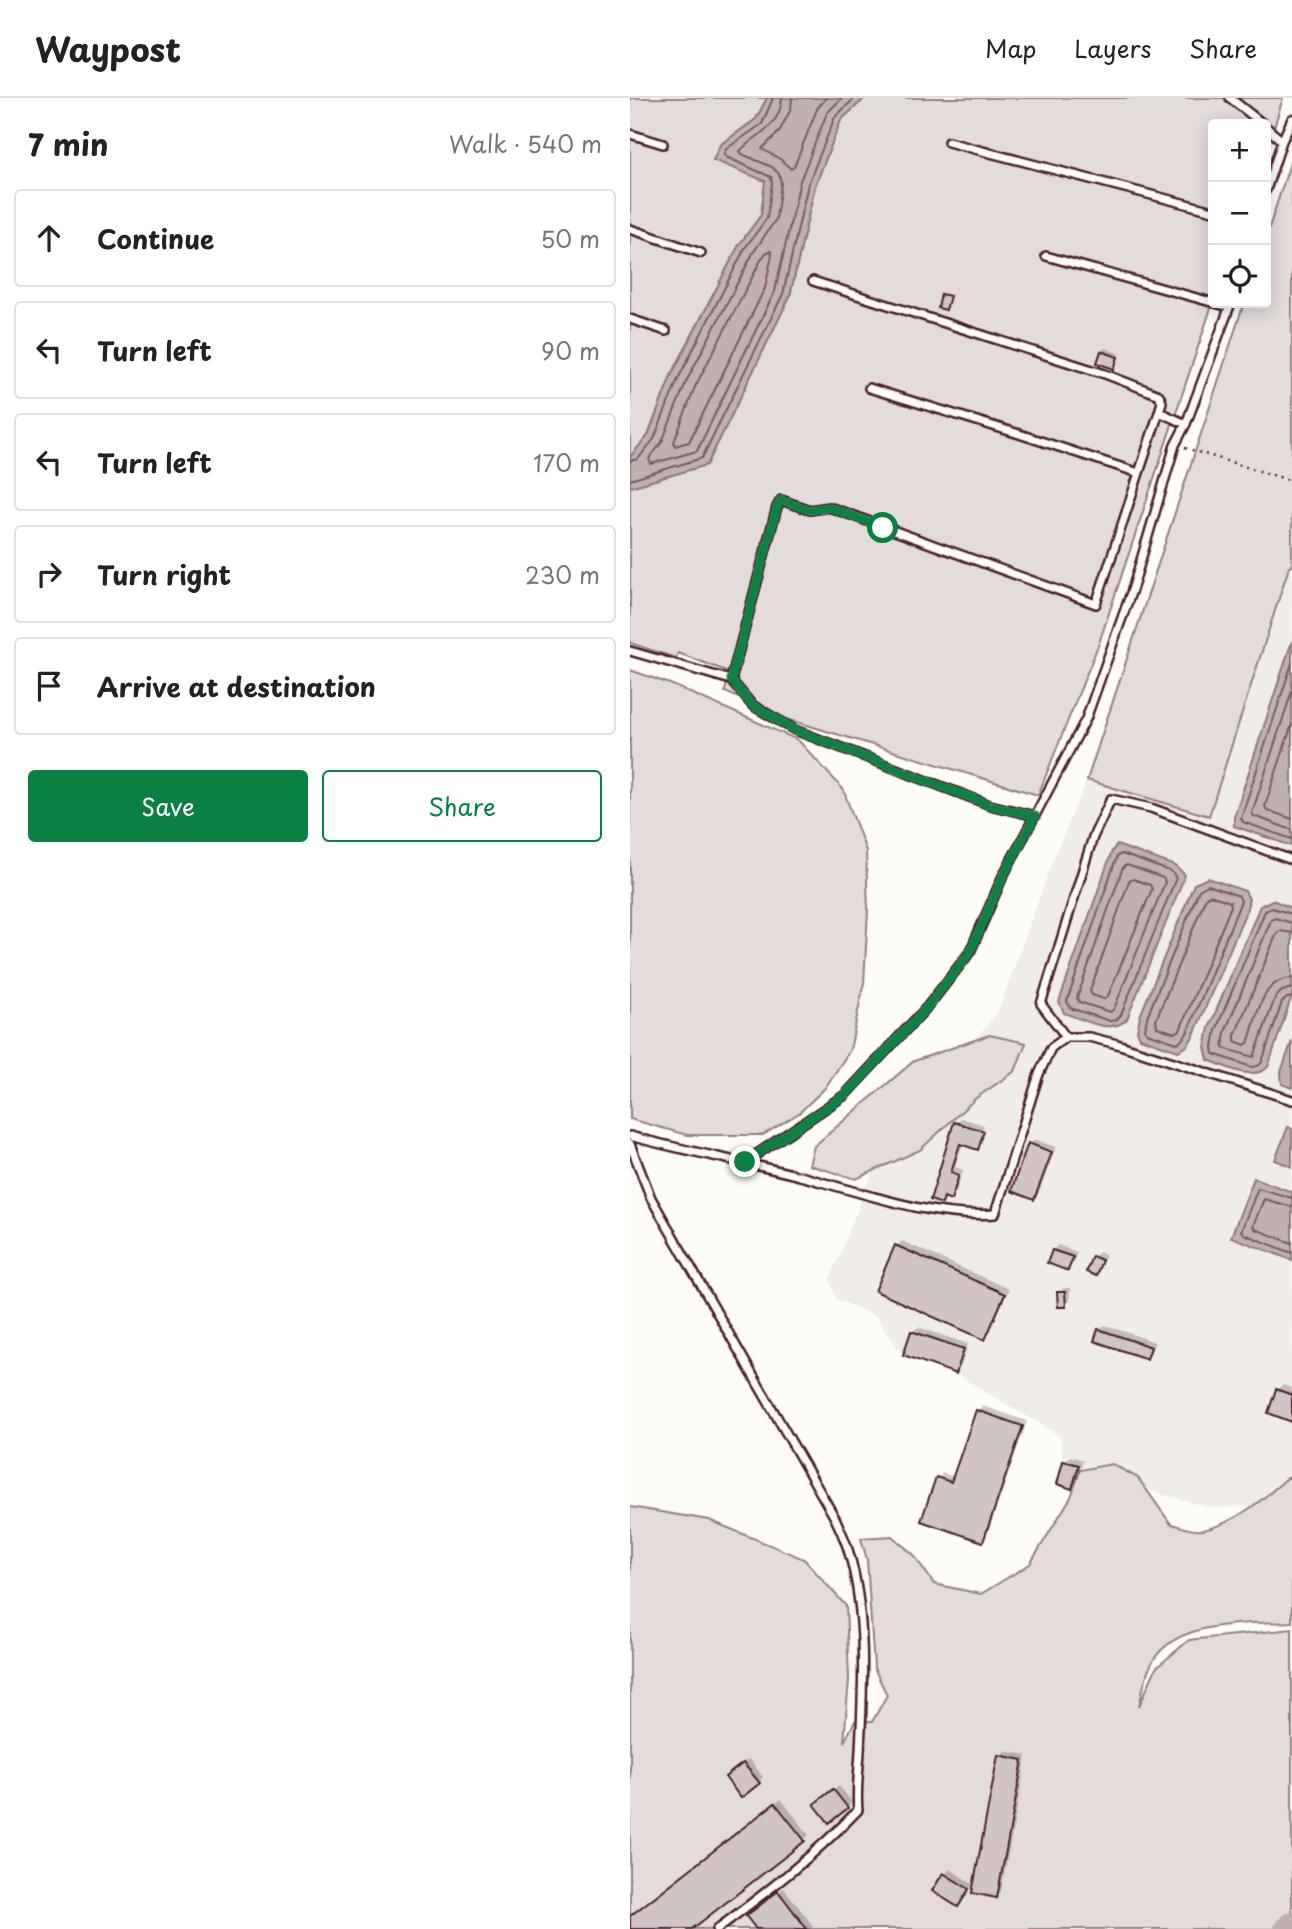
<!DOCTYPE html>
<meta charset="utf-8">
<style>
body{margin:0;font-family:"Playpen Sans",sans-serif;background:#f2f2f2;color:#222}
.controls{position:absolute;right:21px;top:21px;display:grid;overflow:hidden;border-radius:7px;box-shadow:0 4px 18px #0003}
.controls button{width:63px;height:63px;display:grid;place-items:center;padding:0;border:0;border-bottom:2px solid #e0e0e0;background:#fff;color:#222;font:35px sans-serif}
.stop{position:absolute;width:21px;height:21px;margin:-16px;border:5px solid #0b8043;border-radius:50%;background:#fff}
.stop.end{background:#0b8043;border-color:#fff;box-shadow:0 2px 7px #0008}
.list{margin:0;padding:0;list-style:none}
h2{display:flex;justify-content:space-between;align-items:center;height:91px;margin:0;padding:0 28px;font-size:30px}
h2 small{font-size:23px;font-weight:400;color:#767676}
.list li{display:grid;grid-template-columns:46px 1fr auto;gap:21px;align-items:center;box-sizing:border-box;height:98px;margin:0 14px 14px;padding:0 14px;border:2px solid #e0e0e0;border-radius:7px}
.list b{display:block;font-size:26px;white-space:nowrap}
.list em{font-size:23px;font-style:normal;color:#767676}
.actions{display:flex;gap:14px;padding:21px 28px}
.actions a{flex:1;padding:16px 0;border:2px solid #0b8043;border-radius:7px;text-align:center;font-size:24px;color:#0b8043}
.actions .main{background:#0b8043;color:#fff}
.icon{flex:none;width:38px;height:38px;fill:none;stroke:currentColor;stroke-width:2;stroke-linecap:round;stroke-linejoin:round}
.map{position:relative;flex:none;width:662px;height:1831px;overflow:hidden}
header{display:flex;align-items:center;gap:42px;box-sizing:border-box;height:98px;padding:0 35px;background:#fff;border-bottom:2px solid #e0e0e0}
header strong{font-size:33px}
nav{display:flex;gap:38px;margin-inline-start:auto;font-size:24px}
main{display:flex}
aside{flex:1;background:#fff}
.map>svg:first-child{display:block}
</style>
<header>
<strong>Waypost</strong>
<nav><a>Map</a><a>Layers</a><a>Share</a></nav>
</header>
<main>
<aside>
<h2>7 min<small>Walk · 540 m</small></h2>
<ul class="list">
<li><svg class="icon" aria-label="ahead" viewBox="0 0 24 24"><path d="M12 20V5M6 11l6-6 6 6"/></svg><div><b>Continue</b></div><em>50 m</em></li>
<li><svg class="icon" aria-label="left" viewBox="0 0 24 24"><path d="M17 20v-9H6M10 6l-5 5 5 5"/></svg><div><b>Turn left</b></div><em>90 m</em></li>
<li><svg class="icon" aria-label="left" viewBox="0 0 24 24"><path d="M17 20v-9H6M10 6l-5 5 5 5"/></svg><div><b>Turn left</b></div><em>170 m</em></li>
<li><svg class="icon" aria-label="right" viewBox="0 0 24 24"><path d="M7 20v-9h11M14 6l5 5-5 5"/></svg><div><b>Turn right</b></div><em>230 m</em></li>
<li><svg class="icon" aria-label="arrive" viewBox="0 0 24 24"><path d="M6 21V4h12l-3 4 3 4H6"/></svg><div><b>Arrive at destination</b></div></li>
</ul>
<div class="actions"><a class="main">Save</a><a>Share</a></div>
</aside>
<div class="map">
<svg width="662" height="1831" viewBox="0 0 662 1831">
<rect width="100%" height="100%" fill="#fdfcf7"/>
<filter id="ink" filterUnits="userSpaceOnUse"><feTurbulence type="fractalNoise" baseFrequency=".0143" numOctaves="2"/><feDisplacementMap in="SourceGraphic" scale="14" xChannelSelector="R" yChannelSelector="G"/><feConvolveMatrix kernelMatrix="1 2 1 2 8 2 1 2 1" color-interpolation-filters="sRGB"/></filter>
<g filter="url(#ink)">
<path fill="#f0ece8" d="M662,468V1405L583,1410L494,1386L433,1363L430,1338L326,1276L273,1257L245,1218L206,1201L200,1181L252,1051L368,914L426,754L457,682L579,718L659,469Z"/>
<path fill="#e3dcda" stroke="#967e82" stroke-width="2" d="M0,0H137L126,21L90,47L136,83L131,117L109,147L41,278L18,338L0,359Z
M235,0H653L636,56V26H583V204L469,545L408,697L157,621L95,594L99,574L48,555L46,560L0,545V389L77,367L160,198L185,88L211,22Z
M662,59V468L659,469L579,718L457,682L614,205H636V139Z
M0,572L40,586L168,642L213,691L236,753L238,812L234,885L220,952L195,990L169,1015L133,1037H57L0,1021Z
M359,937L396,945L385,973L346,1000L290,1052L226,1081L179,1067L184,1048L284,963Z
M482,1366L508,1380L541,1426C550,1428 564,1434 573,1432C604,1426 635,1400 657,1380H662V1524C617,1526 539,1520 519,1571C514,1583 512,1596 509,1608L526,1570L559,1542L662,1531V1831H0V1409L79,1422L174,1461L216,1508L219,1581L214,1644L225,1623L242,1624L257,1597L244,1570L237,1462L231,1440L262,1438L284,1457L304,1486L351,1496L400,1466L441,1399L450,1372Z"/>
<path fill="#c0b1b1" stroke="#91777b" stroke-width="2" d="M137,0H235L211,22L185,88L160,198L77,367L0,389V359L18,338L41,278L109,147L131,117L135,83L83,62L90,47L126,21Z
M662,543V748L604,728V719Z
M487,747L546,768L555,777L497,921C481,938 453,921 434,915L429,904L482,753Z
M578,780L615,793L619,801L617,811L563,939L556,949L548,953L510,940L507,933L510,918L564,786Z
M642,802L662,810V897L638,969C622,984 596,968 578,962L575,949L579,930L630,808Z
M662,943V990L652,986L651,974Z
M658,1029L662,1031V1069L645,1062Z
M624,1080L662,1094V1162L601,1139Z"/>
<path fill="#0003" d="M475,250L490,256L484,269L472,254Z
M331,1020L354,1027L348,1046H352L348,1050L333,1045L325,1069L333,1072L326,1094L311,1104L326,1025Z
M405,1041L426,1049L409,1095L404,1100L400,1046Z
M272,1143L379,1191L359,1235L354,1240L267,1148Z
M428,1147L447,1154L443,1166L438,1171L423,1152Z
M469,1154L476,1157L470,1171L465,1176L464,1159Z
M434,1190H440V1202L435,1208L429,1195Z
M475,1227L525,1244L521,1254L516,1259L469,1232Z
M288,1229L338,1246L331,1268L326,1274L283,1234Z
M652,1287L662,1290V1322L640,1314L647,1292Z
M353,1308L397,1323L357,1437L352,1442L308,1380L313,1375L325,1379L348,1313Z
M440,1358L453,1362L447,1384L442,1389L429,1385L435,1363Z
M375,1653L397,1657L371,1793L366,1798L370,1658Z
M119,1661L133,1679L128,1684L102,1674Z
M209,1688L222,1704L217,1709L191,1701Z
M151,1701L179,1737L174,1742L60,1831H0V1819Z
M320,1771L343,1786L328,1807L315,1776Z
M154,1790L183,1828L180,1831H128L123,1814Z"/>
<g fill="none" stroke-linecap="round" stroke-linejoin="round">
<path stroke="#795961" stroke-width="2" d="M152,0C150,30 127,35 110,53L112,56L142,69L149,76L151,85L146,121L123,155L56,284L32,344L19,361L21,366L67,353L145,193L170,83L197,15L212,0
M162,0L161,11L149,34L132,51L150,61L161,71L164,69L187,11L196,0
M141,153L142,157L135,190L59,344L45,348L44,344L65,289L132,160L137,154Z
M0,363L8,361L24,341L48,281L115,150L137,120L142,85L141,79L96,59L94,56L96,51L132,26L143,0
M0,382L72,360L153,196L178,86L205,19L225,0
M662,565L611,720L613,724L662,741
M662,593L622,715L624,718L662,732
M662,626L635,708L637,712L662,721
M492,756L542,774L546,780L491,917L486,922L480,923L440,910L437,903L487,758Z
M497,767L533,780L535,784L484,911L480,914L449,904L447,900L493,769Z
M503,781L520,787L522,791L478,898L474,901L462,897L460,893L499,783Z
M578,787L609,798L611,803L557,935L551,943L547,945L517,935L515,932L517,919L569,792Z
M580,797L600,804L601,808L550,932L545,935L527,929L526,922L576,799Z
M662,816L642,810L635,813L586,932L583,949L584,956L622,969L628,968L632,964L652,904L657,900L662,899
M662,825L645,820L641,822L595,934L593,950L624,959L645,900L652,893L662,890
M662,835L650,833L647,835L605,937V943L615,947L618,945C627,921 630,881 662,880
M662,1100L628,1090L611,1133L614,1136L662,1155
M662,1109L634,1101L623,1128L625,1131L662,1145"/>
<path stroke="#c0b1b1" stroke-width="24" d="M656,1831L662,1825"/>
</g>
<path fill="#d0c5c4" stroke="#4a1f2b" stroke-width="2" d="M311,196L320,198L316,212L308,210Z
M471,253L488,259L484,271L467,265Z
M324,1024L354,1033L348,1052L330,1046L321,1074L329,1077L321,1102L314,1099L312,1106L300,1102Z
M398,1045L422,1054L404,1102L381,1093Z
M265,1147L375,1196L355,1242L245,1193Z
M422,1152L443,1159L438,1173L417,1165Z
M462,1158L472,1162L466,1178L456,1174Z
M427,1194H435L436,1209H428Z
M468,1231L521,1249L517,1261L464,1243Z
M281,1233L334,1251L326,1276L273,1257Z
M646,1291L662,1297V1324L638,1315Z
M346,1312L393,1328L353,1444L291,1423L306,1379L321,1384Z
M433,1363L449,1367L442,1391L427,1386Z
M368,1657L393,1662L367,1800L342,1795Z
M113,1665L130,1685L111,1700L95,1679Z
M203,1691L218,1710L199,1725L184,1706Z
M145,1705L175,1743L62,1831H0V1818Z
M313,1775L339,1791L328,1809L302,1793Z
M148,1793L177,1831H126L116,1818Z"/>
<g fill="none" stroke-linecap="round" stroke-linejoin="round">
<g stroke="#4a1f2b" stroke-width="12">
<path id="lane" d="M600,0L633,26
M636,29L652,43
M0,36L33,46
M318,44L583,113
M636,92L652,43L662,21
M0,131L71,155
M416,158L599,209
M183,183L475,276L529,297L532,304L529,314L556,326
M0,221L36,233
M239,290L386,335L509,375
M0,553L101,582L147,409L151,402L180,412L199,409L466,506L529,314
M101,582L122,607L165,632L360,707L405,718
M436,939L411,906L463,739L481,701L521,710L662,762
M0,1038C55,1053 111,1063 166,1077C228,1093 301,1121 365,1116L409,976L421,950L436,939H459L487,946L662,1002
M0,1046L21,1100L205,1420C210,1431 216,1443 219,1455C237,1515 233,1590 230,1653C229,1673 226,1692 228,1712C185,1757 137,1794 87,1831
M115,1064L215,997L298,908L340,854L373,778L456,621L503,489L545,347L556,326L601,205"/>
</g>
<path stroke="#4a1f2b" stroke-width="2.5" stroke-dasharray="2 5" stroke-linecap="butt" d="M555,350L662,383"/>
<use href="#lane" stroke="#fdfcf7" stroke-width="7"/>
</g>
</g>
<g fill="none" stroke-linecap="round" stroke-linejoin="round" filter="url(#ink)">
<path stroke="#0b8043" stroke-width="9" d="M115,1064L215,997L298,908L340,854L373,778L405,718L360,707L165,632L122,607L101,582L147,409L151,402L180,412L199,409L253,430"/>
</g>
</svg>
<div class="controls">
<button>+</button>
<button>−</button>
<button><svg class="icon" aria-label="locate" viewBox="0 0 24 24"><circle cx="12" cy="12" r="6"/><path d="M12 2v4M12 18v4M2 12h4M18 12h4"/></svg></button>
</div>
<div class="stop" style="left:253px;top:430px"></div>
<div class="stop end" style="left:115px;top:1064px"></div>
</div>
</main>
